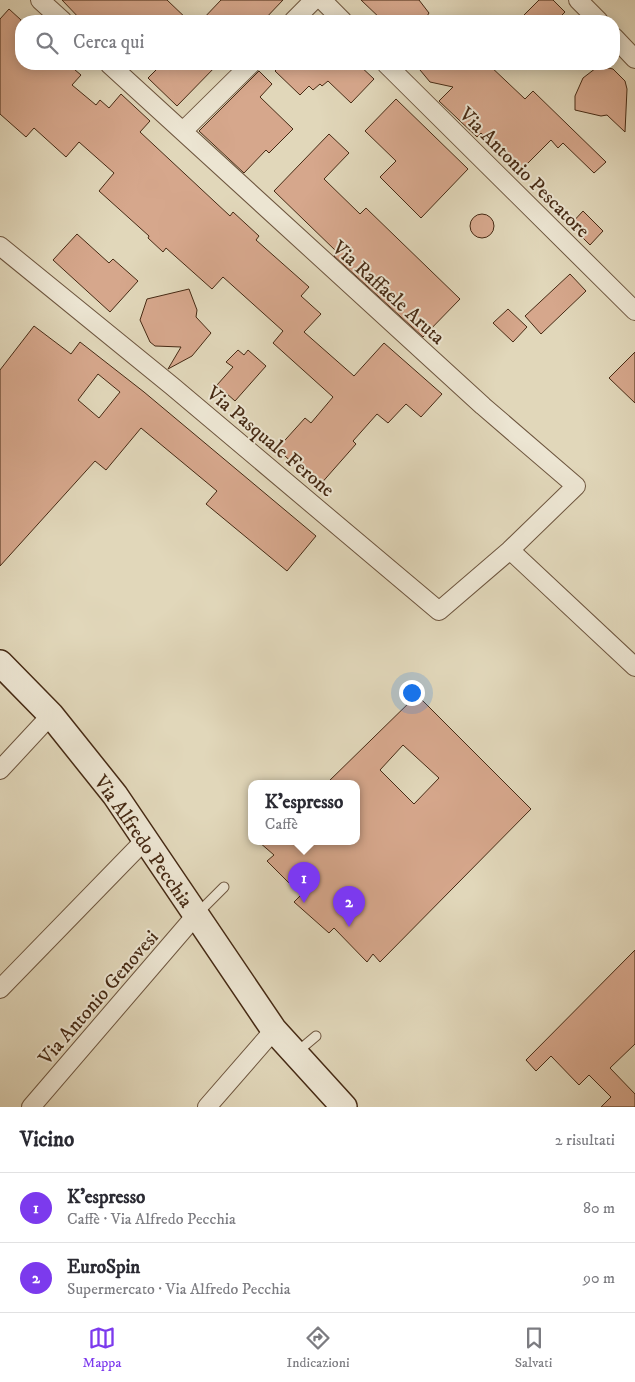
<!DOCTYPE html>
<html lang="it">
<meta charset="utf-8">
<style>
body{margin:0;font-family:"IM FELL DW Pica",serif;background:#f2f2f3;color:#2b2b33}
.you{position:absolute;left:411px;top:692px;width:18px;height:18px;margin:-12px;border:4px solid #fff;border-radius:50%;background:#1a73e8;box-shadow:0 0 0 8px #1a73e833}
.badge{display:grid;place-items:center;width:32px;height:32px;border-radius:50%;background:#7c3aed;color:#fff;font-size:16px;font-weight:700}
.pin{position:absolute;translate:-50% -41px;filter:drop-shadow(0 1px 2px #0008)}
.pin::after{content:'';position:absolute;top:26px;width:18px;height:15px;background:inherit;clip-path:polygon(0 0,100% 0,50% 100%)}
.popup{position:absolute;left:248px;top:780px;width:112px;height:65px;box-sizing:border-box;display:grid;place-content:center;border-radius:10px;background:#fff;filter:drop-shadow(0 1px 4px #0005);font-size:16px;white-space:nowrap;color:#7c7c81}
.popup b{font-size:19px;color:#2b2b33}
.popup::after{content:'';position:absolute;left:50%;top:100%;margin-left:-10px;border:10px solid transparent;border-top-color:#fff}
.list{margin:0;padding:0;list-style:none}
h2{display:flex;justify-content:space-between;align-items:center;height:65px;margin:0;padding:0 20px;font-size:21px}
h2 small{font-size:16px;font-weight:400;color:#7c7c81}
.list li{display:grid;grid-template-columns:32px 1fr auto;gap:15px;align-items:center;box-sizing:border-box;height:70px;padding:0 20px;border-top:1px solid #e1e1e2}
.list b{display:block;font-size:19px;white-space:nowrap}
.list p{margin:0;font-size:16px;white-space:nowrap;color:#7c7c81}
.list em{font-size:16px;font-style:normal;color:#7c7c81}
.icon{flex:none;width:28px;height:28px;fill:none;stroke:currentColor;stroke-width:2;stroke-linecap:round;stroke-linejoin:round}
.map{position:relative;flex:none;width:635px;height:1107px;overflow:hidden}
.search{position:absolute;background:#fff;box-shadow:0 2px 12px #0003;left:15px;right:15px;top:15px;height:55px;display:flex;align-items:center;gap:12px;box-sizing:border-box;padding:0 18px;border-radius:20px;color:#7c7c81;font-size:19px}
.sheet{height:205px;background:#fff}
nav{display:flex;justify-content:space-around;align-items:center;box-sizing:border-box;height:70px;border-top:1px solid #e1e1e2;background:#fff;font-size:14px;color:#7c7c81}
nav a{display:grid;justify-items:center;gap:2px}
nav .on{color:#7c3aed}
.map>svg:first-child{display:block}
</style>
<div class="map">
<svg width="635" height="1107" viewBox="0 0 635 1107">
<rect width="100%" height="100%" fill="#e1d7ba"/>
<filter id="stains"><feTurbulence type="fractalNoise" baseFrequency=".004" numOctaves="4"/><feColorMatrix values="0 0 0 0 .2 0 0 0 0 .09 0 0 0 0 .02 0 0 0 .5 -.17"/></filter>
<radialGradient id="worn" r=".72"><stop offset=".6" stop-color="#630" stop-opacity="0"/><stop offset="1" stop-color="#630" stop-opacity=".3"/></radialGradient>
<path fill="#d6a78c" stroke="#462a14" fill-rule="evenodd" d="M62,0H167L189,21H82Z
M221,0H283L263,21H201Z
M361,0H419L429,13L424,21H383Z
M539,0H553L565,12L556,21H518Z
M9,9L21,20V64H68L81,75L72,85L96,105L100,100L109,108L121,94L150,121L140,132L230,216L233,212L259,236L256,240L309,287L301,296L321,314L304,332L354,376L384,343L442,394L421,417L406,404L388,423L377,414L353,441L356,444L319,486L277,449L305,418L311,423L333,397L273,343L283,331L223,277L212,289L166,248L163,252L148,238L149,236L99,191L114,173L79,142L66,157L34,128L26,137L0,114V19Z
M162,64H218L177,106L148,78Z
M282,64H358L374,79L351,103L328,81L322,86L320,84L313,90L309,86L300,95L275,71Z
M415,64H488L525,99L533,91L606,162L594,173L563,143L558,148L551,140L520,171L481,133L477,137L439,101L453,87L430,82Z
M604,67L613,69L625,81L627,89L625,132L607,115L601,116L575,110V96L583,78L596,68Z
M259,71L272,84L260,97L293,129L269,153L266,150L244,173L199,131Z
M396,99L468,169L421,218L380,177L396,161L365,131Z
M329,134L349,153L324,179L360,214L366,208L460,299L423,337L334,256L337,252L274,191Z
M583,211L603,231L590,245L570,225Z
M470 226a12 12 0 1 1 24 0a12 12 0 1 1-24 0Z
M77,234L109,263L113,259L138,281L110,312L53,260Z
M570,274L586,291L541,334L525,316Z
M189,289L197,310L196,317L211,333L192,356L168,369L181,347L155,346L150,342L140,320L147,299Z
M508,309L527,327L513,342L493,323Z
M34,326L71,354L80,342L144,392L316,536L287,571L206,504L217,491L141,428L106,470L95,461L0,566V370ZM98,374L120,392L99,418L78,400Z
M238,350L244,355L248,350L266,366L235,401L217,385L233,367L226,362Z
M635,352V403L609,378Z
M417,695L531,809L380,962L373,954L367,962L334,928L329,933L294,902L301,895L267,861L274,855L259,842H356V784H326ZM403,745L439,778L414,804L380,770Z
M635,950V1044L610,1068L635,1094V1107H601L611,1097L589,1075L579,1085L551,1056L536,1071L526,1060Z"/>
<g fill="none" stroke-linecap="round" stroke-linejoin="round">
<g stroke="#6d553e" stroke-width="11">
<path id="service" d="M198,913L224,887
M297,1052L316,1036"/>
</g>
<g stroke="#6d553e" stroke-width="20">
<path id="minor" d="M40,0L63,21
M322,0L343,21
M578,0L599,21
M293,21L314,0
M614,37L635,59
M386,64L635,311
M183,131L251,64
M0,246L172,386L439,611L510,550L576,486L483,406L109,64
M510,550L635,667
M0,770L51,715
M0,989L145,840
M31,1107L196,915
M207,1107L274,1030"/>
</g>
<g stroke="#462a14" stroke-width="28">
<path id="secondary" d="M0,663L51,715L115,795L274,1030L344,1107"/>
</g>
<use href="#service" stroke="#ece5d2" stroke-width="9"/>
<use href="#minor" stroke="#ece5d2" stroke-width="18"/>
<use href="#secondary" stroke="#ece5d2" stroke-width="25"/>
</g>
<g text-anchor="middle" stroke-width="4" stroke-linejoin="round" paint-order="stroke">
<g font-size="20" fill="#462a14" stroke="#ece5d2">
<text transform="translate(525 172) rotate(45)" y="7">Via Antonio Pescatore</text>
<text transform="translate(389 292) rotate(42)" y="7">Via Raffaele Aruta</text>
<text transform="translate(271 441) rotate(40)" y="7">Via Pasquale Ferone</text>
<text transform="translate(144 841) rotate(55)" y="7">Via Alfredo Pecchia</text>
<text transform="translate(98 997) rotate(-49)" y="7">Via Antonio Genovesi</text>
</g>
</g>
<rect width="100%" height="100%" filter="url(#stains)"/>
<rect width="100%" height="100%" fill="url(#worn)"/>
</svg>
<div class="you"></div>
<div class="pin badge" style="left:304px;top:903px">1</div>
<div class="popup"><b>K'espresso</b>Caffè</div>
<div class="pin badge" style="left:349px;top:927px">2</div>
<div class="search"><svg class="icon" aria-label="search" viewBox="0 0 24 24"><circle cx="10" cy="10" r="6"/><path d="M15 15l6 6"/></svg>Cerca qui</div>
</div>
<section class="sheet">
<h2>Vicino<small>2 risultati</small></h2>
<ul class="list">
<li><span class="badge">1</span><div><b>K'espresso</b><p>Caffè · Via Alfredo Pecchia</p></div><em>80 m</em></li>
<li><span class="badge">2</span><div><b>EuroSpin</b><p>Supermercato · Via Alfredo Pecchia</p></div><em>90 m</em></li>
</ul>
</section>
<nav>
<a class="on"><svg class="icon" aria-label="map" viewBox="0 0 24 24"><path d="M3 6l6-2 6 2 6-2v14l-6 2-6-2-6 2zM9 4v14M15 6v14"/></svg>Mappa</a>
<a><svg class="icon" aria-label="directions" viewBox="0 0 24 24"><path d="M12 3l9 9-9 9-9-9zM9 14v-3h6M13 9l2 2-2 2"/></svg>Indicazioni</a>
<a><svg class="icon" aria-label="saved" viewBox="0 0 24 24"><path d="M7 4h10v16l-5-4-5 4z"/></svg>Salvati</a>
</nav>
